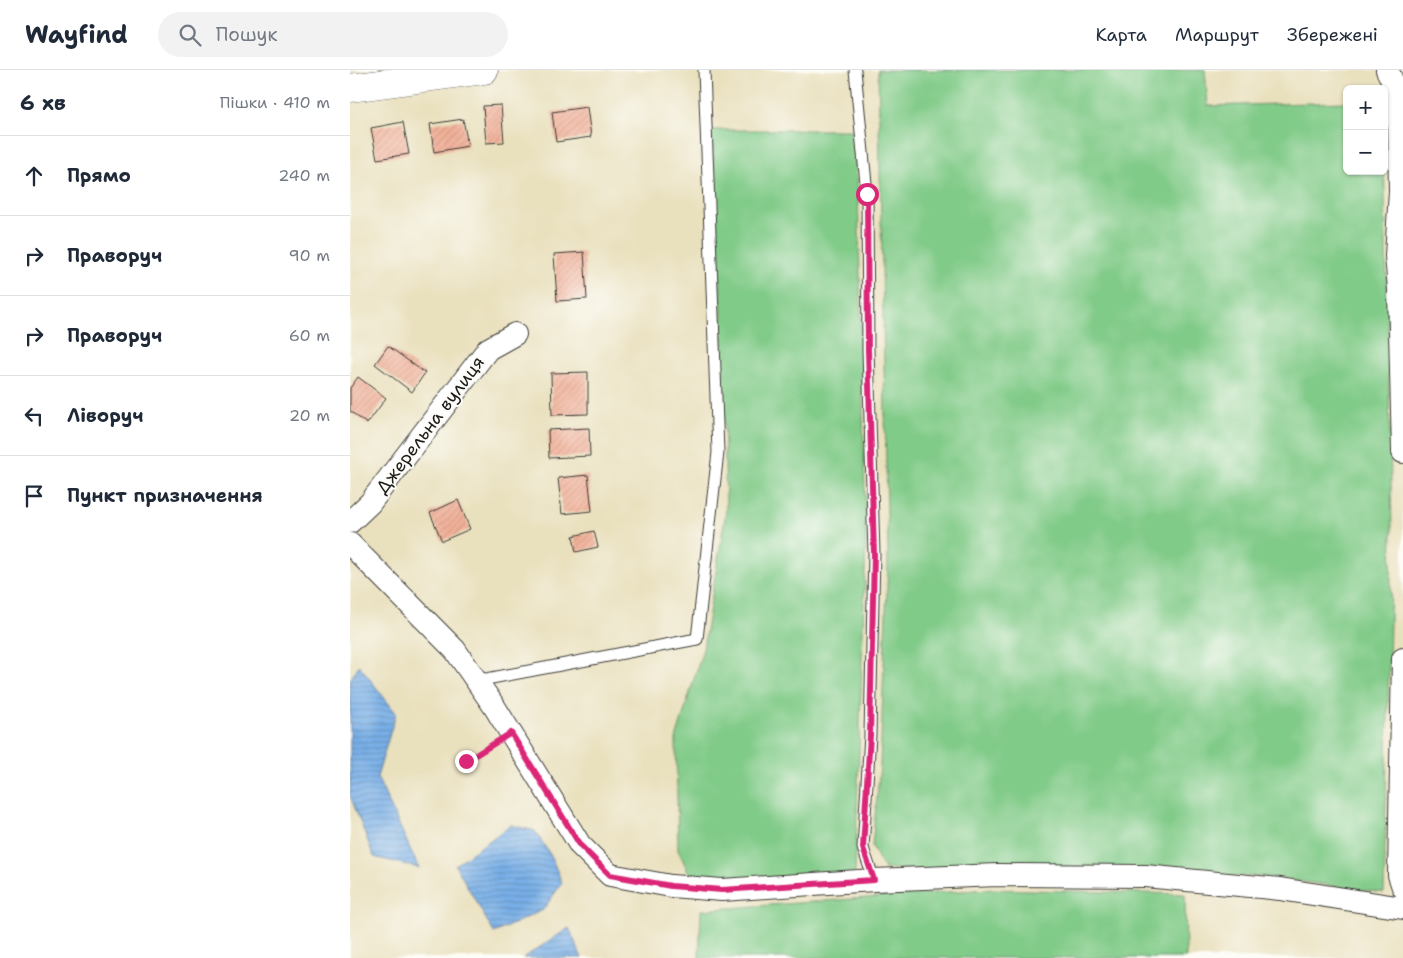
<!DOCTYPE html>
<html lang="uk">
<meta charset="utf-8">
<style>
body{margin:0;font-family:"Shantell Sans",sans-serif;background:#f2f2f3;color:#1f2937}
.controls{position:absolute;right:15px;top:15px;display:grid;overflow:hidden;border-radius:8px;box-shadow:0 1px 4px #0004}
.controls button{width:45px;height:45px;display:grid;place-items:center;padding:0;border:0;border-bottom:1px solid #e0e1e3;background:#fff;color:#1f2937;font:25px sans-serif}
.stop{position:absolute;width:15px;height:15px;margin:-11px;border:4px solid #db2777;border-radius:50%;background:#fff}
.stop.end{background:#db2777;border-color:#fff;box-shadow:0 1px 5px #0008}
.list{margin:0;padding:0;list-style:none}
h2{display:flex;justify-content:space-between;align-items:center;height:65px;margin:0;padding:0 20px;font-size:21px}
h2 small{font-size:16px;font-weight:400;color:#747a83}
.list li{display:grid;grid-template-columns:32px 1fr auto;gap:15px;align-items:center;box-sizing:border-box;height:80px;padding:0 20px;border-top:1px solid #e0e1e3}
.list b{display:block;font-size:19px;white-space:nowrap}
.list em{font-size:16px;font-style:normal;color:#747a83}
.icon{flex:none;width:28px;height:28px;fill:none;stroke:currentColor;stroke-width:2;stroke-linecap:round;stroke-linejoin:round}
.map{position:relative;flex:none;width:1053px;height:888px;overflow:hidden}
header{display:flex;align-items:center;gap:30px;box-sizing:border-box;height:70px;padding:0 25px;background:#fff;border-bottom:1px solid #e0e1e3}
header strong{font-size:24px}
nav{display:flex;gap:28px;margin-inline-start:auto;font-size:18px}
.search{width:350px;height:45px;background:#f2f2f3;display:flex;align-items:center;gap:12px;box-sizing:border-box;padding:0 18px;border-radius:28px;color:#747a83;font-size:19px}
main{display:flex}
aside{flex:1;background:#fff}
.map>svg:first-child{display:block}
</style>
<header>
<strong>Wayfind</strong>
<div class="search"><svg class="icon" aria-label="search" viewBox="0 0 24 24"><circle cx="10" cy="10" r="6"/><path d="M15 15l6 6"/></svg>Пошук</div>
<nav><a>Карта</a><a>Маршрут</a><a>Збережені</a></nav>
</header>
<main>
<aside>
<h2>6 хв<small>Пішки · 410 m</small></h2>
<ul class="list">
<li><svg class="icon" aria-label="ahead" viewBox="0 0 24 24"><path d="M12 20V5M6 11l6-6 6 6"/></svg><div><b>Прямо</b></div><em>240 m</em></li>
<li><svg class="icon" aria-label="right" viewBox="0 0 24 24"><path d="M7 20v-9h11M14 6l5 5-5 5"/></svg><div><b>Праворуч</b></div><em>90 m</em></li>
<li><svg class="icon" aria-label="right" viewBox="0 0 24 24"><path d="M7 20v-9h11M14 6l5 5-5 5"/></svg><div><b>Праворуч</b></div><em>60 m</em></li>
<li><svg class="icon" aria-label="left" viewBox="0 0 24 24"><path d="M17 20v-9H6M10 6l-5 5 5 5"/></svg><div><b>Ліворуч</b></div><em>20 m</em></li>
<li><svg class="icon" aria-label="arrive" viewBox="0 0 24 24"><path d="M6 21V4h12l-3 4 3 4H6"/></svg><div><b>Пункт призначення</b></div></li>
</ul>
</aside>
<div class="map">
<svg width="1053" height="888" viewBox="0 0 1053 888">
<defs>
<pattern id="water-rules" width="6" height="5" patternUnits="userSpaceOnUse" patternTransform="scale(1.25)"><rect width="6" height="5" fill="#78afe7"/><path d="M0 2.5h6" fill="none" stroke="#628eba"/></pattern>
<pattern id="building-hatch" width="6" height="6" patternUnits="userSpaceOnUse" patternTransform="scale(1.25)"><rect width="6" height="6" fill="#f2b199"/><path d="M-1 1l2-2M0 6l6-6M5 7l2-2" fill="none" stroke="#cf9883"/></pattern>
</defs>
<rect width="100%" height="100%" fill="#fdfcf7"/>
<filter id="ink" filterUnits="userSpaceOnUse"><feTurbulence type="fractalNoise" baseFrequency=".02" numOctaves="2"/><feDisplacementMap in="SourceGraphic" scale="10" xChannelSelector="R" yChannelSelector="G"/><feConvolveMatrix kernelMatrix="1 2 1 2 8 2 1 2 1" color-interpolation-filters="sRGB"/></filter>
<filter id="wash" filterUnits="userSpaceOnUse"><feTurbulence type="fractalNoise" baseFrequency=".0096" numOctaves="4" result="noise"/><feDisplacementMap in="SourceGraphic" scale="20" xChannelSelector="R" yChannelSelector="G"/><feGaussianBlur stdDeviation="1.12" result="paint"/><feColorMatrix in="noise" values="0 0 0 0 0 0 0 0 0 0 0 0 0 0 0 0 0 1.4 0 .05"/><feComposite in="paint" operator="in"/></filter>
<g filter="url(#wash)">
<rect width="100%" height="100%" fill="#e9e0bd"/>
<path fill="#81cb88" stroke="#4e7452" d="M528,0H855L858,36L997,32V101H1034V77L1042,461L1034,823L918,807L534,799L522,776L530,696L538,492Z
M361,60H502L508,118L516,469L505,803L360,811L339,803L328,780L326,669L353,579L376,441L372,247Z
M639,819L835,824L836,888H349L351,840Z"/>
<path fill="url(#water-rules)" stroke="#4a6682" d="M9,595L46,643L27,707L69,798L24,787L0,726V610Z
M161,755L185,761L201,786L212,813L193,840L144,863L105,795Z
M219,858L232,888H173Z"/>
<g id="blocks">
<path fill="url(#building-hatch)" d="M151,35L154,72L136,73L133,36Z
M237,37L241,67L206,72L202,42Z
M113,49L118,76L84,82L80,54Z
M53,52L59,84L27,89L21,58Z
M234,182L237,229L207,231L204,184Z
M38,276L75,303L62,322L25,294Z
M238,302V344L202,345L201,303Z
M8,307L36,328L17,354L0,341V318Z
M239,358L240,386L199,388L198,360Z
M238,405L242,441L212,444L208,408Z
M108,430L120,459L92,471L80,443Z
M244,461L248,477L226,482L223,466Z"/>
</g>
</g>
<g filter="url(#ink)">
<use href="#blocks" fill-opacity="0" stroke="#3b3934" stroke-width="1"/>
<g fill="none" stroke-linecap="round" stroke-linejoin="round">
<g stroke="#3b3934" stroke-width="13">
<path id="service" d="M505,0L517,124L518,280L524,484L520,665L513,778L524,810
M126,611L347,569L368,382L354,0"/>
</g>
<g stroke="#3b3934" stroke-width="24">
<path id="minor" d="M1037,0L1041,8L1049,59L1050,121L1046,186L1049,219L1053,382
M0,452L20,433L138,279L165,264
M0,474L105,580L144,636L230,775L260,805L321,816L372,820L524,810L648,805L795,806L930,819L1053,838
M1053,589L1049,805L1053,817"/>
</g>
<g stroke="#3b3934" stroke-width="29">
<path id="tertiary" d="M0,18L134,0"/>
</g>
<path stroke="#3b3934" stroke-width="3" stroke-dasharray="1 4" stroke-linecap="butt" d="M116,691L144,674"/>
<use href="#service" stroke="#fff" stroke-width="11"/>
<use href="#minor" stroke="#fff" stroke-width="22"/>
<use href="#tertiary" stroke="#fff" stroke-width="28"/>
</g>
</g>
<g fill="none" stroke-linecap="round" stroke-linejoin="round" filter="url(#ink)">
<path stroke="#db2777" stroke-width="6" d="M116,691L161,663L230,775L260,805L321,816L372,820L524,810L513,778L520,665L524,484L518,280L517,124"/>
</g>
<g text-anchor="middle" stroke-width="4" stroke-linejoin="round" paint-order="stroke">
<g font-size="18" fill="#1c1c1c" stroke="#fdfcf7">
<text transform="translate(80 355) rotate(-53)" y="6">Джерельна вулиця</text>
</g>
</g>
</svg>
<div class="controls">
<button>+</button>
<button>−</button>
</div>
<div class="stop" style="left:517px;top:124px"></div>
<div class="stop end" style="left:116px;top:691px"></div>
</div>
</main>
